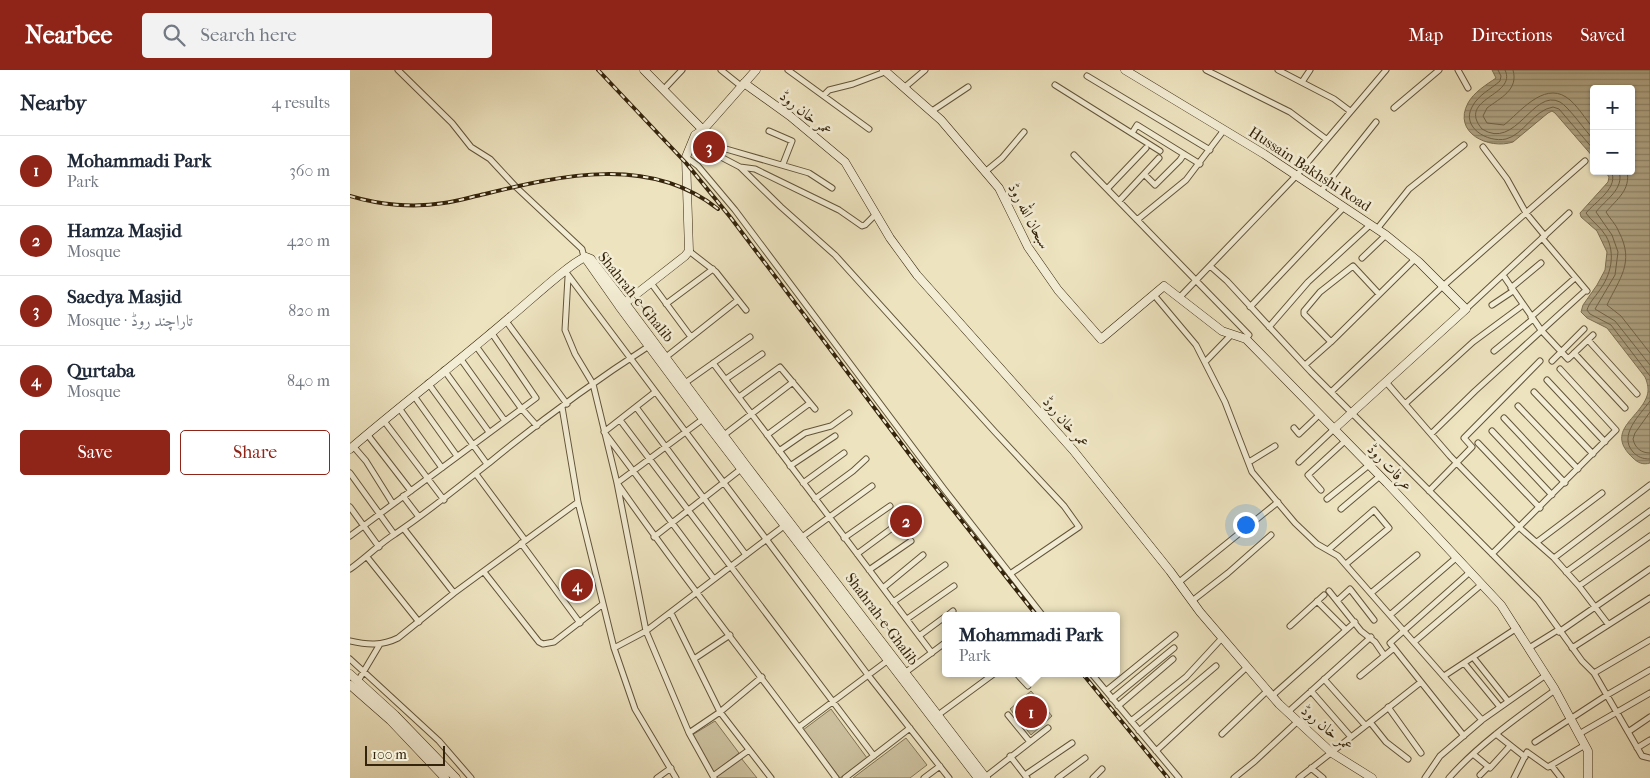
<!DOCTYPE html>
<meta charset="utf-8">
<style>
body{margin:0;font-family:"IM FELL French Canon",Amiri,serif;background:#f2f2f3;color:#1f2937}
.controls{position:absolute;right:15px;top:15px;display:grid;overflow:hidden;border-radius:5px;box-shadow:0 1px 4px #0004}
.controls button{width:45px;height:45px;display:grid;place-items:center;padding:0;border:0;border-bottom:1px solid #e0e1e3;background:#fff;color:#1f2937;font:25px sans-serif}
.scale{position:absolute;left:15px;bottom:12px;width:80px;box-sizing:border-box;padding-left:5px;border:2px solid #34240c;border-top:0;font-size:14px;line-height:18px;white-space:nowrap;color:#34240c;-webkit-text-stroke:4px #f3edd5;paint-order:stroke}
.you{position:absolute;left:895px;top:454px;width:18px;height:18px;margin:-12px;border:4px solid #fff;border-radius:50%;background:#1a73e8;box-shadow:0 0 0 8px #1a73e833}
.badge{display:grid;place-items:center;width:32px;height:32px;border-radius:50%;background:#8f2418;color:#fff;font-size:16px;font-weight:700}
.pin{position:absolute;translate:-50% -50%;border:2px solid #fff;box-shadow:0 1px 5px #0006}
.popup{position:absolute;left:592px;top:542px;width:178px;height:65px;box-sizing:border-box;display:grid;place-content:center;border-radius:5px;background:#fff;filter:drop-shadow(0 1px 4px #0005);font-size:16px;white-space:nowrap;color:#747a83}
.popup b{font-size:19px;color:#1f2937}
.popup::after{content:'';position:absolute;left:50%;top:100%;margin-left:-10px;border:10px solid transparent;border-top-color:#fff}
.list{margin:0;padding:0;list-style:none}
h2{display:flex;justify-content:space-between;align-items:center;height:65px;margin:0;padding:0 20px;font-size:21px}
h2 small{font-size:16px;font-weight:400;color:#747a83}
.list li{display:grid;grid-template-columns:32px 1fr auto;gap:15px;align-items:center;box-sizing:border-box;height:70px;padding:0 20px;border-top:1px solid #e0e1e3}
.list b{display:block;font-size:19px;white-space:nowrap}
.list p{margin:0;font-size:16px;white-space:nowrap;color:#747a83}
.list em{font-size:16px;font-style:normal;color:#747a83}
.actions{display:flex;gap:10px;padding:15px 20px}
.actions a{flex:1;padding:11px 0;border:1px solid #8f2418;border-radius:5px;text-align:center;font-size:18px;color:#8f2418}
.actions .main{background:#8f2418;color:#fff}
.icon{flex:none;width:28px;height:28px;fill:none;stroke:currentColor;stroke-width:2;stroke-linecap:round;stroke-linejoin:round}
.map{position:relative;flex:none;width:1300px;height:708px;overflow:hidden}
header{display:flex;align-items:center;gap:30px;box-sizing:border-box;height:70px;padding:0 25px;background:#8f2418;color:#fff}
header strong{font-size:24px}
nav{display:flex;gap:28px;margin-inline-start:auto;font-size:18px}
.search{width:350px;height:45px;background:#f2f2f3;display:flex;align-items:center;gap:12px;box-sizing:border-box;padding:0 18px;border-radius:5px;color:#747a83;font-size:19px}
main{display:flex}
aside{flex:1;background:#fff}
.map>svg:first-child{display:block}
</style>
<header>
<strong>Nearbee</strong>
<div class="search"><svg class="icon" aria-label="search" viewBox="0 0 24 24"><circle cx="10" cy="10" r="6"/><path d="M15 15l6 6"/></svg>Search here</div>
<nav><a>Map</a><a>Directions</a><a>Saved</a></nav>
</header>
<main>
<aside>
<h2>Nearby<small>4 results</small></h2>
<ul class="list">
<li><span class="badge">1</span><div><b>Mohammadi Park</b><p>Park</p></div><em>360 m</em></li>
<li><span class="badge">2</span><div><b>Hamza Masjid</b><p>Mosque</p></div><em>420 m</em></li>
<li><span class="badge">3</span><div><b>Saedya Masjid</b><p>Mosque · تاراچند روڈ</p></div><em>820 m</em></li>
<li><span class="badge">4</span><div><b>Qurtaba</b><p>Mosque</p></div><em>840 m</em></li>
</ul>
<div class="actions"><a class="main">Save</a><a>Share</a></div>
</aside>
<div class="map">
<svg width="1300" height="708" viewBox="0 0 1300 708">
<defs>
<pattern id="water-rules" width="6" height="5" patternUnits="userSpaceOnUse" patternTransform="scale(1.25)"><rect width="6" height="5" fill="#aea282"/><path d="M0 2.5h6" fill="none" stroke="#8e8469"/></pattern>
</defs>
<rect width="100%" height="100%" fill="#ede3bf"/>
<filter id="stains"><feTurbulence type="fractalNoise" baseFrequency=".004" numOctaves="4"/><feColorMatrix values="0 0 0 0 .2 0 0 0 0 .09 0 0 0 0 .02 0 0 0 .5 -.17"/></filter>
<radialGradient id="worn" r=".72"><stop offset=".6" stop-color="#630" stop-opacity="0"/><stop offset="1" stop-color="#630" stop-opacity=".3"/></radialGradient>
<path fill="#cec3a1" stroke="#817456" d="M681,621L702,646L681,665L660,639Z
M481,639L517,688L490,708L453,660Z
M365,651L389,683L361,705L339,667Z
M556,668L577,695L560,708H503Z
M391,688L407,708H365Z"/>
<path fill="url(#water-rules)" stroke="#7d7053" d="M1142,0H1300V393C1293,395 1288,393 1283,388C1254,361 1289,349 1297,326C1299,320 1298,314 1295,307L1257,258L1237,248L1231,242L1233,235L1247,215L1255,200L1257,182L1247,161L1231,147L1230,143L1258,112L1259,107L1255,101H1281V19H1244V88L1205,43L1202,41L1198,43L1163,72C1139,80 1102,63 1118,33C1124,22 1136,15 1146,8Z"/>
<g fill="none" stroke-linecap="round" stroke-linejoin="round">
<path stroke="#716347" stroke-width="1" d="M1148,0L1151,6L1150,11C1141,19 1128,25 1122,37C1111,57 1137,73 1156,69C1173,65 1184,40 1203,37L1209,39L1244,80
M1155,0C1168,26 1106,28 1132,59C1166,81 1183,18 1210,32C1219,37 1236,62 1244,70
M1163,0C1169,20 1150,28 1137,38L1133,46L1137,53L1154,55C1169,43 1193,12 1216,27C1227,34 1235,49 1244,59
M1261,101C1270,117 1245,132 1236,143C1241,151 1251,157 1256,166C1266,184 1261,205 1249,221C1245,227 1239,233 1237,240L1240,244L1261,255L1300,306
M1269,101C1275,119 1255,130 1246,142L1262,165L1268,182L1265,205L1245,239L1265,251L1300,295
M1277,101C1281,120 1267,129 1256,142C1260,149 1266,154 1269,162C1285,193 1269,209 1257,235L1271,246L1300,283
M1300,331C1290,345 1268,365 1283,382C1288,387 1292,389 1300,389
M1300,342L1285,363L1283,369C1285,378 1291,383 1300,383"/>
<g stroke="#625439" stroke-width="7">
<path id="street" d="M48,0L102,53L121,77L140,89L166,117L232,179L234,187
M371,0L391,16
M438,0L519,59
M856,0L940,42L976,69
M928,0L984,29L1000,41
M1108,0L1118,18
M737,6L860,80
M952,12L960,0
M705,15L810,81
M555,17L575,0
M314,19L332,0
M474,25L479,20L503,14L535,2
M1044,38L1089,0
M582,41L618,17
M353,60L369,77L459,103L482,118
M419,61L442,71L433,94
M782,63L787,55L850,94
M369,77L366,82L367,85L390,97L431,137L485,185L645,362L714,436L729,457L660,504
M1133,77L1157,109L1176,143L1195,166
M724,85L899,265L896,269
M336,87L348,96L385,140L594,419L693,546
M390,97L405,99L489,140L512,156L515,155L526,144
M635,102L652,88L674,62
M794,104L805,115L830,90L834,84
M757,119L796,78
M971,121L1026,52
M769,131L809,88
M787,150L836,110L874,60
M1027,159L1059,119L1114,75
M1192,168L1237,221
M339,181L366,202L396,240
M1012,188L1036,165
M860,196L877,211L961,302L1188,530L1232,591L1244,603L1292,686L1300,688
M215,201L518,605L599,708
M1153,205L1191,260L1218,289L1243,265
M218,207L215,260L225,284L243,314L267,413L296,561L339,663L364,708
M301,213L341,267
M1161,218L1191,193
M804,225L846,275L875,332L902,402L945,453L967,474L988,486L1132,650
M829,228L946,106L1036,0
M316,234L363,199
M1142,235L1163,221
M900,237L994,137
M1116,239L1219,143
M1181,247L1225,208
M156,251L217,334
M919,257L958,212L1020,155
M1238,270L1287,324
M981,272L954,244V241L970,222L1003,196L1029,224
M126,276L171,338L187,356
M1144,281L1183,249
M1224,283L1275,338
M316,287L388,230
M110,288L155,351
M1202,291L1234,259
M855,292L882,264
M363,293L582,583
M955,295L981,272L1065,189
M94,300L139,362
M376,309L412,284
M1197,310L1255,372
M1036,312L1100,386L1170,458L1204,488L1229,516L1258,554
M78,313L137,394
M335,313L400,267
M305,322L254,362L364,509
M981,322L1093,216L1235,91
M1184,322L1243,384
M64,326L107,386
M389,327L430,297L465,339
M1055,334L1123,272L1173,235
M1168,336L1228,399
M212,337L228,432L264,578L285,639L326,708
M286,337L396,485
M49,338L92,398
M1154,348L1215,413
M353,349L267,413C337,514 414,609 486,708
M270,350L524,686
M34,351L94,430
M944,358L949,364L969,345
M1142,361L1202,425
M17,364L61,421
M1081,364L1125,321L1236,220
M374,365L443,312
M417,365L460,333
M1128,373L1190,438
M3,376L16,391L43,434
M429,381L455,363L481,356L499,343
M899,392L925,376
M949,392L984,359
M440,396L485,366
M0,403L44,464
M126,404L175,470
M453,413L494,383
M971,420L958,405L995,371
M1079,421L1122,377L1114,368L1190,291
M53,426L69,447
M465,429L503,401L516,389
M977,429L1019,395
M0,437L29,477
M991,439L1030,406
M54,459L104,523
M0,466L186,328L141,262
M304,467L391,399
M452,467L522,416
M494,468L540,436
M1187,472L1252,423
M171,473L230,553
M978,480L1024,440L1039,458L996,494
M507,484L553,450
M1142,484L1266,360L1210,299
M17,487L69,552
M1204,488L1300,415
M0,499C16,488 30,473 45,464C78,442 108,417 139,393C190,351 243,312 299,276
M519,500L561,471
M134,502L189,572L193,574L204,572L253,534
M1216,502L1300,441
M828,513L928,432
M1229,516L1300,466
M533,518L573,485
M979,521L1011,561L1025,572L1034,585
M1021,523L1067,485
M842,531L878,503L921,465
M967,531L996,560
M987,531L1000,519L1024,550
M543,532L595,495
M321,543L370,642L421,708
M1040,545L1107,487
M597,546L603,541
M557,549L604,516
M940,556L974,525
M1209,562L1300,499
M569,566L596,546
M0,571C17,575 32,576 48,568L104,523L228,432
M1064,572L1132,514
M264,578L296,561L434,456
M1179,578L1208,560
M1222,578L1300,528
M1123,587L1158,631
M0,589L89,671L121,708
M344,589L380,565
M1114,593L1150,637
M556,602L596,572
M666,603L678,616
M741,603L829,708
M1244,603L1300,570
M1010,606L1044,578
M1094,606L1167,558
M974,609L1015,655
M8,611L30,574
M756,621L825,565
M961,621L1001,667
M922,626L1005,552
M762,629L824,578
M768,636L823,589
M1038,637L1071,683
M938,642L1021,567
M588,645L645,603
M658,645L680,672
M781,651L836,607L872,568
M1020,652L1036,672L1058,689
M449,657L537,591
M789,661L866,596
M1278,662L1300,647
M339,663L370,642L412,607
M872,664L917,621
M1146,664L1175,687
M1229,664L1300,623
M1114,666L1040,573L1120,502
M1185,672L1257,625L1300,600
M1287,678L1300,670
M806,681L897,597
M1123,684L1140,698L1160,676
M660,686L677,708
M1201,695L1211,708
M961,698L973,708
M675,705L722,673
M1130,705L1138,697
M363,706L399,680
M307,708L321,698
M495,708L560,658
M574,708L590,696
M634,708L698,658
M708,708L735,688
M743,708L752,699
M884,708L905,691L948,651
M949,708L1071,612
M1075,708L1090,686L1132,650L1196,605
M1099,708C1129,674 1168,647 1205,620
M1164,708L1177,682L1198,697L1235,675"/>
</g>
<g stroke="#34240c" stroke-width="9">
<path id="secondary" d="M294,0L353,60
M534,0L591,50L649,118L678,177L708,220L751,269L814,216L872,261L896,269L1037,413L1151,535L1204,618L1238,681V708
M775,0L914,84L1036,165L1069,192L1116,239L984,359
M394,13L440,46L495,92L540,168L567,205L723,380L820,501L850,542L929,634L982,683L1022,708
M236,187L241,189L275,233L395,394L636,708
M236,189L269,236L353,349L628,708
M275,233L335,186L339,181L336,87L345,65L353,60L406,0
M0,379C52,334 107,293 159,248C173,237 223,190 236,187
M0,604L45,645L106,708
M0,615L40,650L95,708"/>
</g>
<use href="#street" stroke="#f3edd5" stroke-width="5"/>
<use href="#secondary" stroke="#f3edd5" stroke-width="8"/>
<g stroke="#34240c" stroke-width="4">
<path id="rail" d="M248,0L336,93L381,148L566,393L687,546
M0,126C29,135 64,138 94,133C108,131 121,127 135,124C212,105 300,85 368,139
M732,603L818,708"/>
</g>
<use href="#rail" stroke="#f3edd5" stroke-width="2" stroke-dasharray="5.5" stroke-linecap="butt"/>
</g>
<g text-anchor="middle" stroke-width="5" stroke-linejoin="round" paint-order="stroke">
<g font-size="15" fill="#34240c" stroke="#f3edd5">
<text transform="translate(456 43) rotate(38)" y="5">عمر خان روڈ</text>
<text transform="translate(960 99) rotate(33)" y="5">Hussain Bakhshi Road</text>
<text transform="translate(679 146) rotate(62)" y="5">سبحان اللہ روڈ</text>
<text transform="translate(286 227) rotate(51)" y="5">Shahrah-e-Ghalib</text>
<text transform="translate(716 352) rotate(49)" y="5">عمر خان روڈ</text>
<text transform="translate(1040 397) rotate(46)" y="5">عرفات روڈ</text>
<text transform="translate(532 549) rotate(53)" y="5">Shahrah-e-Ghalib</text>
<text transform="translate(977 658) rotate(40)" y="5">عمر خان روڈ</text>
</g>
</g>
<rect width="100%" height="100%" filter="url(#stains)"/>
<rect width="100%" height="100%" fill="url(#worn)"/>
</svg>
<div class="controls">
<button>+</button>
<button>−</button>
</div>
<div class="scale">100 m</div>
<div class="you"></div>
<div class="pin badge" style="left:681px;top:642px">1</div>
<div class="popup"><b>Mohammadi Park</b>Park</div>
<div class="pin badge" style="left:556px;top:451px">2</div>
<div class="pin badge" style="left:359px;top:77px">3</div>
<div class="pin badge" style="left:227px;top:515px">4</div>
</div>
</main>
